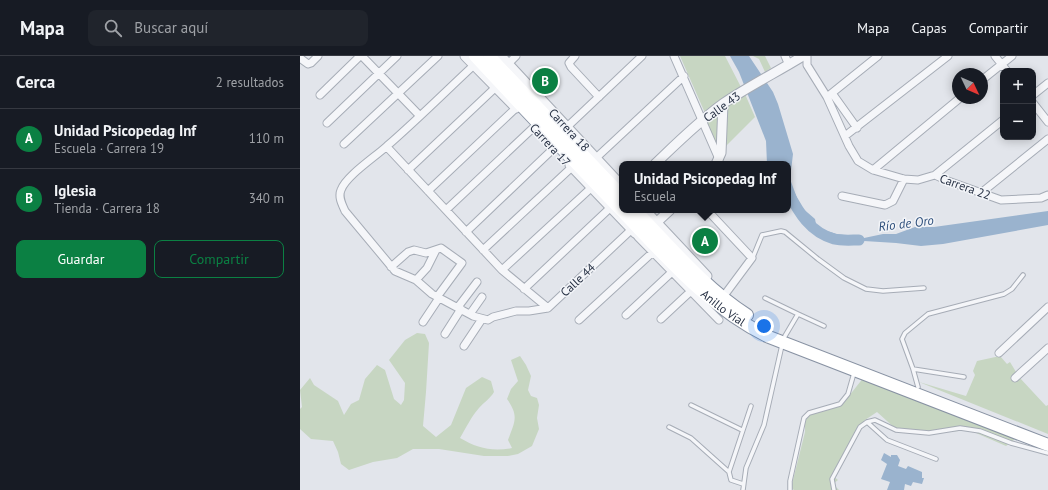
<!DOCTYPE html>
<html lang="es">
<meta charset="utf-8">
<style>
body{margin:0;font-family:"PT Sans",sans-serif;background:#20242c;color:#f1f3f6}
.controls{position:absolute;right:12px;top:12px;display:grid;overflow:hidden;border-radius:8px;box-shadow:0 2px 10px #0003}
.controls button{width:36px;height:36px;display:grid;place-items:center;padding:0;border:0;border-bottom:1px solid #363941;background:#171b24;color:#f1f3f6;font:20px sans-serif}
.compass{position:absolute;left:652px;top:12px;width:36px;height:36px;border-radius:50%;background:#171b24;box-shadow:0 2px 10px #0003;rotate:134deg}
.you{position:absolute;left:464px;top:270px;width:14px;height:14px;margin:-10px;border:3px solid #fff;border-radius:50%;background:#1a73e8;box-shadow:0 0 0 6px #1a73e833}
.badge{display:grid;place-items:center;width:26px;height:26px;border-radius:50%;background:#0b8043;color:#fff;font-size:13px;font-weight:700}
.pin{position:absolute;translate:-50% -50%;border:2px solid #fff;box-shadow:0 1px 4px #0006}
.popup{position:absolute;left:319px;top:105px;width:172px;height:52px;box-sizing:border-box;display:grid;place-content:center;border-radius:8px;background:#171b24;filter:drop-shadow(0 1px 3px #0005);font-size:13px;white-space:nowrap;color:#9ea1a6}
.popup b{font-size:15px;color:#f1f3f6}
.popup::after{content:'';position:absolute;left:50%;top:100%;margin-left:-8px;border:8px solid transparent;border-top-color:#171b24}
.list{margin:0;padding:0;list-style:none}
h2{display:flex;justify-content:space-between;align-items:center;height:52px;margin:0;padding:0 16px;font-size:17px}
h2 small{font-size:13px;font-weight:400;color:#9ea1a6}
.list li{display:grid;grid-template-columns:26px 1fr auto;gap:12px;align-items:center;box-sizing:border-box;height:60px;padding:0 16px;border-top:1px solid #363941}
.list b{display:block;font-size:15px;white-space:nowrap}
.list p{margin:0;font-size:13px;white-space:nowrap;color:#9ea1a6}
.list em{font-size:13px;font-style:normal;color:#9ea1a6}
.actions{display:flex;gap:8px;padding:12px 16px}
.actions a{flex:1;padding:9px 0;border:1px solid #0b8043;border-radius:8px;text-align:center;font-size:14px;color:#0b8043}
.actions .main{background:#0b8043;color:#fff}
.icon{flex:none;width:22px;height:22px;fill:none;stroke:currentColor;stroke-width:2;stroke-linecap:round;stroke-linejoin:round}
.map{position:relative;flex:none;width:748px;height:434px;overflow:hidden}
header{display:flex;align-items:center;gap:24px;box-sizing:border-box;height:56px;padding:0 20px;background:#171b24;border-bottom:1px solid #363941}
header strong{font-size:19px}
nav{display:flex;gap:22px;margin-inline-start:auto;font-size:14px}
.search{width:280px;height:36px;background:#20242c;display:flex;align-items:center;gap:10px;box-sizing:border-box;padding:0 14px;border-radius:8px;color:#9ea1a6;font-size:15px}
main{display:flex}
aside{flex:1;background:#171b24}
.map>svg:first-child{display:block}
</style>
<header>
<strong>Mapa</strong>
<div class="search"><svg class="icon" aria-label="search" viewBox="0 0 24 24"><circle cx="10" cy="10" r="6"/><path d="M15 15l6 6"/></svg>Buscar aquí</div>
<nav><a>Mapa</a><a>Capas</a><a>Compartir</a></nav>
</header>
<main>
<aside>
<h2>Cerca<small>2 resultados</small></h2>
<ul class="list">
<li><span class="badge">A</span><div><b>Unidad Psicopedag Inf</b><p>Escuela · Carrera 19</p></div><em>110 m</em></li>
<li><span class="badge">B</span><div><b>Iglesia</b><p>Tienda · Carrera 18</p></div><em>340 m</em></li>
</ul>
<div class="actions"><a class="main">Guardar</a><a>Compartir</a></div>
</aside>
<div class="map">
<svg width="748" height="434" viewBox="0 0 748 434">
<rect width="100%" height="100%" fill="#e2e5eb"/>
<path fill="#c7d6c2" d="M380,0H425L442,33L405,57Z
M453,0H465L471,12L465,16L459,3Z
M445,38L455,61L426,90V52Z
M421,57L418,94L405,66Z
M117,277L125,278L129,287L126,336L123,370L136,381L151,369L166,332L182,321L191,325L194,336C190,343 184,346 179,352C171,361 166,372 160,382C177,392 192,396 212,392L208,384C215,365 219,360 207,343L211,333L218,325L211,304L220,300L226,309L231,320L228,334L231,340L237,342L239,349L237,362L239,373L232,390L218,398L208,400H184L139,393H113L97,402L73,406L49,414L41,408L38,396L33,385L11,383L0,373V353L2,351L0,334L10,322L14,329L38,345L44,359L51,348L59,344L65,323L77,309L85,314L94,343L101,349L104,344L105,327L89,304L105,284Z
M700,300L707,308L710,306L719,321L746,350L748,349V378L619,326L666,340L675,319L673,315L677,305Z
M564,321L715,383L706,390L669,374L627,378L611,373L597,374L577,356L565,364L532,419L538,424L533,428L539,434H494L491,432L505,376V364L510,358L541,350Z"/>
<path fill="#9ab3ce" d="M430,0H449L473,36L478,48L493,98L490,123L500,150L515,163L516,168L523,174L537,178L548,179L564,182L583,178H596L615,171H634L748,155V169L643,188L621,190L596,187L548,184L531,178L525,181L488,144V108H467L466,85L439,16Z
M584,397L591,401V399H597L600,404L598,410L606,413L608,410L622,416V422H624L622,428L613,426L611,430L605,428L604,434H587L590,426L581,423L587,408L581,404Z"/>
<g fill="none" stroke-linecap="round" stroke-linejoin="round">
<path stroke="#9ab3ce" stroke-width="11" d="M488,136C499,157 510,176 534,183C542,185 552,184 559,184"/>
<g stroke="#a6acb6" stroke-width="5.5">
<path id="service" d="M453,201L462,179L481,175L485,176L518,203L544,222L566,233L583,235L624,232
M465,242L498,258
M485,280L498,258L524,270
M613,313L664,321
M618,331L613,313L602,283L605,277L628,258L704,238L712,233L723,219
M391,349L442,374
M567,366L587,384L636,403
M369,371L391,382L429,416
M443,428L431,424L429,416L451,350
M443,434L446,412L464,369L482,289
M490,434V425L504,362L509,357L540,348L548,338L554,317
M534,434L532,423L560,371L567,366L575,364L596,374L629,377L660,372L680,375L711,387L748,397"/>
</g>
<g stroke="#a6acb6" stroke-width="9">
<path id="minor" d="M62,0L120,60
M275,0L269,7L271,11L299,41
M374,0L419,103
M485,0L489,9
M507,0V9L527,41L549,90L558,105L573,114L604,123L618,124L635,119L648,125L701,144L741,142L748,139
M695,0L707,15
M0,2L8,8L11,7L18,0
M208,8L216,0
M174,9C145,36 117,64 87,90C75,101 46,120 41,134C38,141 42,148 45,155L95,215L116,224L132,238L173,260L188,264L193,261L216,255H229L248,252L331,174
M682,24L712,0
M532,37L557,72
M20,39L60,0
M733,39L748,27
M527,41L578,0
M733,47L748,66
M27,67L97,0
M267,71L342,0
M545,80L648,0
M44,88L138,0
M87,91L202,214L248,252
M296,102L384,20
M108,114L196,31
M573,114L660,42
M635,119L703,64
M128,135L216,52
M681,137L748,83
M542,140L585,149L593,145L604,123
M146,154L234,71
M407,154L452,202L423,241
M166,176L254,92
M338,181L419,264
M183,194L272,111
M91,211L108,196L114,194L126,197L141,192L162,207L137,241
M202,214L291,132
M116,224L127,212L136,194
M224,233L310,152
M158,251L177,226
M170,258L182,241
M326,259L372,216
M361,263L391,235
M279,264L353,196
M123,266L139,242
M145,278L161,253
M164,290L182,263
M699,297L748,251
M715,322L748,292"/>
</g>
<g stroke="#a6acb6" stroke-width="11">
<path id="tertiary" d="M165,0L216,52
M201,0L322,130
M355,108C377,87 399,65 424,47C449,30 477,16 503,0
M416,108L421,97L423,48
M270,109L335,177L345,183
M345,154L407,220
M356,167L370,154"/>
</g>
<g stroke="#8892a3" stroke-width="14">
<g id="trunk">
<path id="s1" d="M175,0C223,52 272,103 321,154C366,201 410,253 469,281L748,389"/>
<path d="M189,0L322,140"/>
<path d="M335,154C370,190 405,232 447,259"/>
</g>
</g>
<use href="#service" stroke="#f5f6f9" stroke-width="3.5"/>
<use href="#minor" stroke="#f5f6f9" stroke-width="7"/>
<use href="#tertiary" stroke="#f5f6f9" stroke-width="9"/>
<use href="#trunk" stroke="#fff" stroke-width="12"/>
</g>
<g text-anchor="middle" stroke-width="3" stroke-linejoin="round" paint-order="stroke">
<g font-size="12" fill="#283245" stroke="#f2f4f8">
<text transform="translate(422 51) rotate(-36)" y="4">Calle 43</text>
<text transform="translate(269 74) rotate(47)" y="4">Carrera 18</text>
<text transform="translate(250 89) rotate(47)" y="4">Carrera 17</text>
<text transform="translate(665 131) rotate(20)" y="4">Carrera 22</text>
<text transform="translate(278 224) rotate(-43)" y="4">Calle 44</text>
<text dy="4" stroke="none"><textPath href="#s1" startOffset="354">Anillo Víal</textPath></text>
</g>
<g font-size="13" font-style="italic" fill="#2f507c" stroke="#f2f4f8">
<text transform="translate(606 167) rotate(-7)" y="5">Río de Oro</text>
</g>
</g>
</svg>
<div class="controls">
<button>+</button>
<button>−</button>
</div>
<svg class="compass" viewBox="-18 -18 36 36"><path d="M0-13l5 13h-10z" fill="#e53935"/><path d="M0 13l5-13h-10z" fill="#9ea1a6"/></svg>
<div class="you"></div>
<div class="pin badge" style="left:405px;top:185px">A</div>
<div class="popup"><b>Unidad Psicopedag Inf</b>Escuela</div>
<div class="pin badge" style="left:245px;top:25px">B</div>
</div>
</main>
